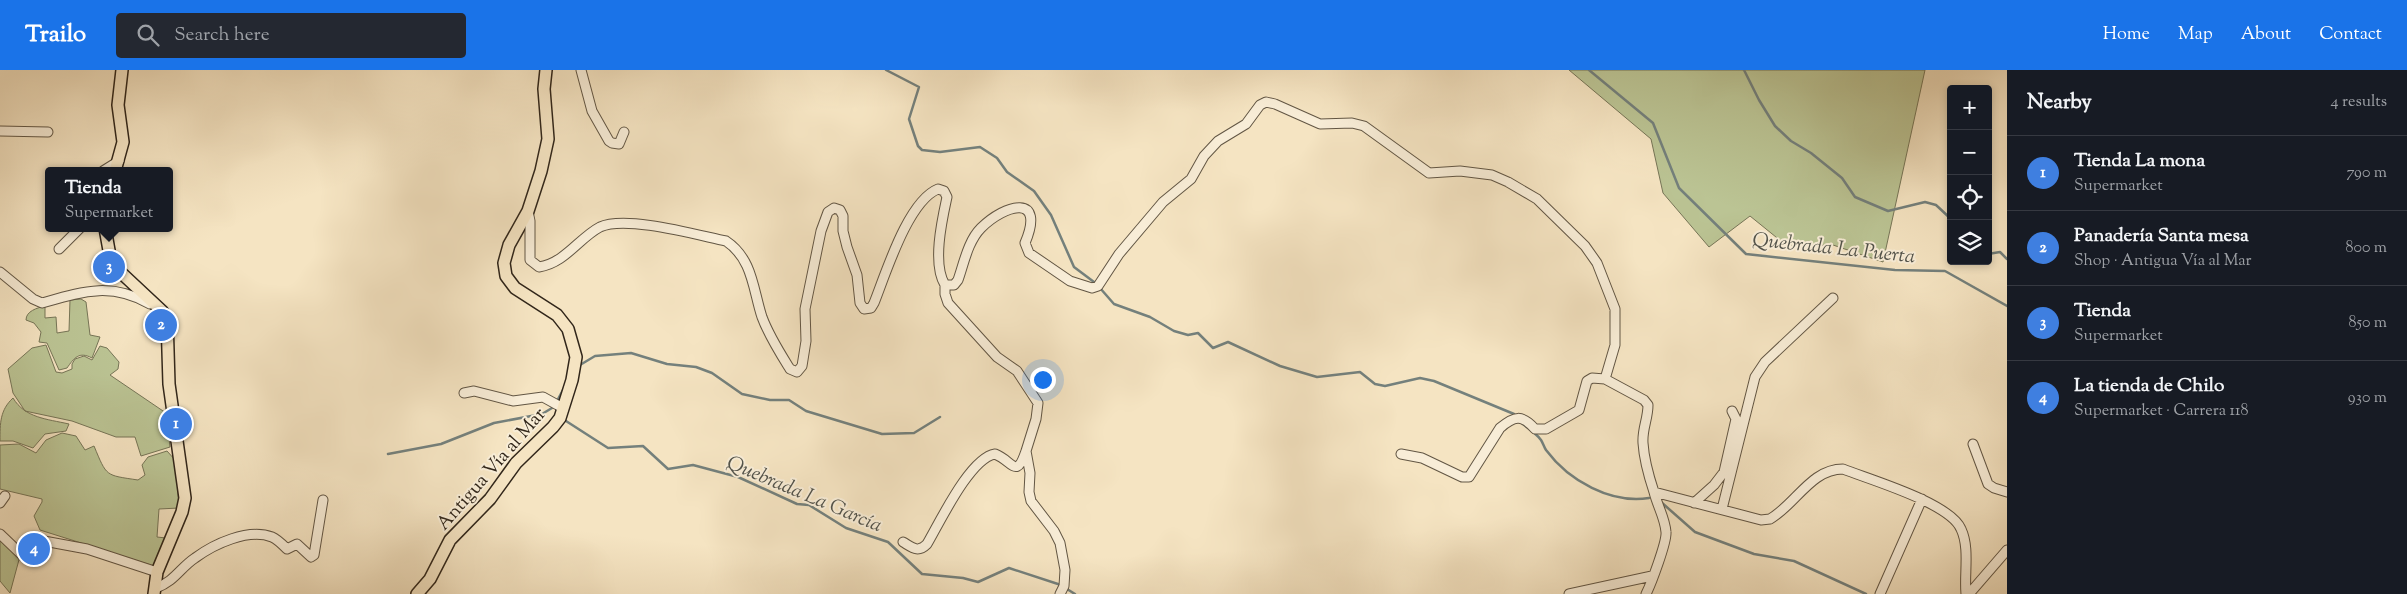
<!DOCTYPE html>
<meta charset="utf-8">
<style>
body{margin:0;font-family:"Sorts Mill Goudy",serif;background:#242831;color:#f1f3f6}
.controls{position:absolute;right:15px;top:15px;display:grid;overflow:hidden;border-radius:5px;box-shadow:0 2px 8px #0003}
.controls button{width:45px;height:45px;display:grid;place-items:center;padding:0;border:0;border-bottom:1px solid #363941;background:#171b24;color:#f1f3f6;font:25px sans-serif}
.you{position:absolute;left:1042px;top:309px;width:18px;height:18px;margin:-12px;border:4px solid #fff;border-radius:50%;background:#1a73e8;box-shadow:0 0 0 8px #1a73e833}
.badge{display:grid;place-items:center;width:32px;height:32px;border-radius:50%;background:#1a73e8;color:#fff;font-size:16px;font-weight:700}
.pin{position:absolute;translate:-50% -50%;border:2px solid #fff;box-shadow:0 1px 5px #0006}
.popup{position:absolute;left:45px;top:97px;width:128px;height:65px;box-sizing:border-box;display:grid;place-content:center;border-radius:5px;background:#171b24;filter:drop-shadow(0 1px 4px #0005);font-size:16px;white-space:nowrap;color:#9ea1a6}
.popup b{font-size:19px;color:#f1f3f6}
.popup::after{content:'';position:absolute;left:50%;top:100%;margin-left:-10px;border:10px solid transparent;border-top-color:#171b24}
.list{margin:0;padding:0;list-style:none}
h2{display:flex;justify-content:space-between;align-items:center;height:65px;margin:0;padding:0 20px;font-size:21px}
h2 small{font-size:16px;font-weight:400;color:#9ea1a6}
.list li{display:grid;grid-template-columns:32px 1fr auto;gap:15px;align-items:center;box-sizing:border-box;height:75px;padding:0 20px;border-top:1px solid #363941}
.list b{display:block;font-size:19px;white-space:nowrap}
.list p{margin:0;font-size:16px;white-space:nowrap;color:#9ea1a6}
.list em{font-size:16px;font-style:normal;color:#9ea1a6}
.icon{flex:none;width:28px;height:28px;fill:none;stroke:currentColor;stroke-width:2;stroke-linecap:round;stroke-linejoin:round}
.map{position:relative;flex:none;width:2007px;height:524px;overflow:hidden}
header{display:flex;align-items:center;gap:30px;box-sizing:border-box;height:70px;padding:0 25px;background:#1a73e8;color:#fff}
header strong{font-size:24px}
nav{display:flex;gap:28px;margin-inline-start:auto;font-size:18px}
.search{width:350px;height:45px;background:#242831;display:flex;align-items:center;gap:12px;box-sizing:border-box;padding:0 18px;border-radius:5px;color:#9ea1a6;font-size:19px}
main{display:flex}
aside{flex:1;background:#171b24}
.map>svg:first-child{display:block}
</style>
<header>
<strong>Trailo</strong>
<div class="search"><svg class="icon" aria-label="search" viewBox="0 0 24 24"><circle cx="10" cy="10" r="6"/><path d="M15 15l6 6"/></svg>Search here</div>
<nav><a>Home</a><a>Map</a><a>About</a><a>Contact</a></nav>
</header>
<main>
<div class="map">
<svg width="2007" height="524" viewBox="0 0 2007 524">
<rect width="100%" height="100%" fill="#f5e4c2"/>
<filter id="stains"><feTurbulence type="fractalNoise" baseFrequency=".004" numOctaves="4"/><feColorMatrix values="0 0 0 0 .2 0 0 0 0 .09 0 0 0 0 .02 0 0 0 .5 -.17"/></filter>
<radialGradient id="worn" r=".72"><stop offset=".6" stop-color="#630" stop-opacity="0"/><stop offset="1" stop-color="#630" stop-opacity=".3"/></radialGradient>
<path fill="#bbc494" stroke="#767557" d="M1569,0H1925L1883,192L1833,175L1787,176L1750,146L1709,177L1663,123L1651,69Z
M81,229L86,232L90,265L100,267L92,288C79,281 74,288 67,298L59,300L47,273L39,272L41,262L34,253L26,250C26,241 37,238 45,236V248L56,247L57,263L69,261L70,230Z
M46,275L56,302L62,303L72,299V294L75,289L84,286L92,290L100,276L107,278L119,292L118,299L110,305L166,343L170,377L141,386L135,367H116L72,351L25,341L13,323L8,299L32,278Z
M13,328C25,348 47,349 69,354L66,361L45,364L33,378L13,371H0C0,353 0,340 13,328Z
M62,363L76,366L85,380L94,376C107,407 105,405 138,410L145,405L142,395L148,387L167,381L176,391L179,438L159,439L157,467L166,468L154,496L40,460L34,446L42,432V429L0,419V375L19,374L36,383L46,370Z
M0,467L20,486L10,523L0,511Z"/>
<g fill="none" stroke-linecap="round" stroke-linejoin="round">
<path stroke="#74807c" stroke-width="2.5" d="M886,0L919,17L909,49L918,76L922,80L940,82L980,77L997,88L1007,102L1034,121L1051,145L1074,197L1094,212
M1589,0L1653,53L1679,118L1746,184L1895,200L1945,201L2007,236
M1744,0L1759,30L1775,56L1791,71L1811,83L1842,108L1855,127L1888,141L1925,132L1936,135L1951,149
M1988,184L2000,182L2007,189
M1100,218L1114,234L1150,247L1174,261L1188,265L1198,263L1213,278L1228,272L1280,296L1317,307L1360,302L1375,314L1385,316L1420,308L1434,311L1514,344
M580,295L595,286L631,283L667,294L696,297L712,303L742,324L770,330H789L806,341L882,364L914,363L940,347
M557,331L564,318
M566,351L608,378L643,376L668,399L693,395L738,407L797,434L809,435L846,458L888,472L922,504L963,508L978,512L1009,498L1061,515
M1520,352C1527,357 1536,363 1541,370C1543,373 1544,377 1546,380C1569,411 1611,434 1649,428
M388,384L441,374L494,353L542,344L552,338
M1661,432L1695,462L1754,484L1794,491L1866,524
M1067,519L1075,524"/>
<g stroke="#625644" stroke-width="11">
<path id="minor" d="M581,0L592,41L609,71L612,73L619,74L624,62
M0,61L48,62
M103,101L119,91
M528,141L530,151V190L539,197C565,193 579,168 600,157C626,145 697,165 726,171C753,189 753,220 762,247C769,266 780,283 790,299L797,302L802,296L806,271L805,239L821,161L828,142L834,138L840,140L843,146V161L847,177L857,205L860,233L864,239L871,238L874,233C886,203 908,131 938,119L944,121L947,127C942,150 932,194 945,215H954L958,210C964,193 968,171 981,158C1005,134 1046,123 1025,173L1029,183L1070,211L1092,218L1098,216L1119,184L1163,132L1191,109L1204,86L1218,71L1246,54L1260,35L1266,32L1275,34L1320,54L1352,53L1364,56L1429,103L1460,101L1492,105L1508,112L1537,129L1585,176L1597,193L1615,239V275L1605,309L1644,330L1648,335C1648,349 1642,359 1643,373C1644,389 1649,407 1654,422C1657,435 1665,448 1666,462C1667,472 1651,514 1646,524
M59,179L80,158
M0,202L33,229L42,233C84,221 111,212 150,234
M945,215V224L948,233L997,287L1017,301L1038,333L1036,349L1026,381L1030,403L1029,422L1031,431L1054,461L1060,473L1065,500L1064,516L1060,524
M464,323L474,321L513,331L543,327L563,338
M1973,374L1988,414L1994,418L2007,422
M1401,384L1422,388L1462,407H1469L1500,358C1514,346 1522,344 1535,359H1546L1579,340L1587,311L1592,308L1605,309
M1654,422L1761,450L1770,449C1796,434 1811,399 1843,399C1871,410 1950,433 1961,459C1970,478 1964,504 1966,524
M0,433L5,426
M1694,433L1714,415L1724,402L1736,349L1732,341
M1722,439L1755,307L1765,292L1833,228
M0,464L23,486C29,478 33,471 44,471L87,479L157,502
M903,472C913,478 918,483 927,474C940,452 970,388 995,384C1013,391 1016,410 1026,381
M156,518C175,511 180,498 195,488C214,474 248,458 272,467C277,469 283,475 287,479L297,474L311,487L314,485L323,430
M1569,524L1652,506
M1880,524L1922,429
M1969,524L2007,480"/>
</g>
<g stroke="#31261a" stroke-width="14">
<path id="major" d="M115,101L123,72L118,35L122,0
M105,158L110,186L116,198L162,241L167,248L169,314L185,428L182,442L157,502L154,524
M417,524L430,509L450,470L490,429L516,393L553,357L560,348L572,310L576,287L568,259L557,245L515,218L506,206L504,193L509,175L528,141L541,101L548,69L544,19L546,0"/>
</g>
<use href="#minor" stroke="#f8edd7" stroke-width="9"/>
<use href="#major" stroke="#f5e4c2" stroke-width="11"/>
</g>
<g text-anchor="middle" stroke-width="4" stroke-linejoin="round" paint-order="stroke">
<g font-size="19" fill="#31261a" stroke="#f8edd7">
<text transform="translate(490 398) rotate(-49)" y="7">Antigua Vía al Mar</text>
</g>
<g font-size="20" font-style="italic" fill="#52534b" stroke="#f8edd7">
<text transform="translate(1834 177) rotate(6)" y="7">Quebrada La Puerta</text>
<text transform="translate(805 423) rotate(23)" y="7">Quebrada La García</text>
</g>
</g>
<rect width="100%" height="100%" filter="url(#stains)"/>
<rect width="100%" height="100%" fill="url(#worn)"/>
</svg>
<div class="controls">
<button>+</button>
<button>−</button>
<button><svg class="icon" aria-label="locate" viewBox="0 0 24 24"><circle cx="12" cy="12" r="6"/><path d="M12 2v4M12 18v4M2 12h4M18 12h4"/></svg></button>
<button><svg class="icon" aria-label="layers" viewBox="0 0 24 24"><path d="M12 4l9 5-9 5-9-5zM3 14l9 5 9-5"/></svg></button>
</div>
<div class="you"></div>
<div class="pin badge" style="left:176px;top:354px;background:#3f7fe0">1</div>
<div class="pin badge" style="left:161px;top:255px;background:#3f7fe0">2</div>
<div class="pin badge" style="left:109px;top:197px;background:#3f7fe0">3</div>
<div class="popup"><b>Tienda</b>Supermarket</div>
<div class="pin badge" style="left:34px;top:479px;background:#3f7fe0">4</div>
</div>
<aside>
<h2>Nearby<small>4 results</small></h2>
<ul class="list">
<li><span class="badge" style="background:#3f7fe0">1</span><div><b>Tienda La mona</b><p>Supermarket</p></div><em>790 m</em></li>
<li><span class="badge" style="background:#3f7fe0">2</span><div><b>Panadería Santa mesa</b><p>Shop · Antigua Vía al Mar</p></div><em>800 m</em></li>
<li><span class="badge" style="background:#3f7fe0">3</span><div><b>Tienda</b><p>Supermarket</p></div><em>850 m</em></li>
<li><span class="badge" style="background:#3f7fe0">4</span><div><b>La tienda de Chilo</b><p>Supermarket · Carrera 118</p></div><em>930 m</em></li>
</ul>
</aside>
</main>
